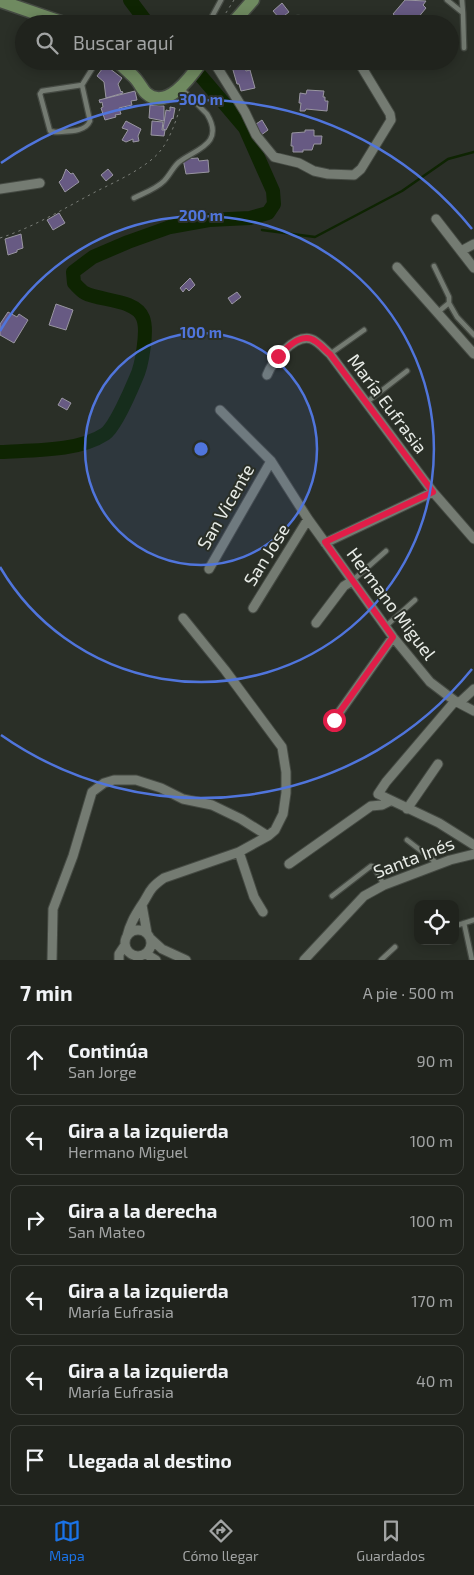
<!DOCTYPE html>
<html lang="es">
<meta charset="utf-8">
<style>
body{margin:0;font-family:"Exo 2",sans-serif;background:#2d2f2a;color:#f1f3f6}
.controls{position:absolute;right:15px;bottom:15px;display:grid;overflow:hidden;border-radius:10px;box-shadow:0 2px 12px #0003}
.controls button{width:45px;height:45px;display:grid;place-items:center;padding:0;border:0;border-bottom:1px solid #3d403b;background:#20231d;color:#f1f3f6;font:25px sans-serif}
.stop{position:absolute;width:15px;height:15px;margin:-11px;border:4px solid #e11d48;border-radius:50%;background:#fff}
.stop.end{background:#e11d48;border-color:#fff;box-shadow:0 1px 5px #0008}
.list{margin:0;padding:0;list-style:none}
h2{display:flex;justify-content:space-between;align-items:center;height:65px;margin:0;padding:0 20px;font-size:21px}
h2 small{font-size:16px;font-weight:400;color:#a2a4a4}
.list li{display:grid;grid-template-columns:32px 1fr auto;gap:15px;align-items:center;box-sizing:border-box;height:70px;margin:0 10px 10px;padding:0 10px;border:1px solid #3d403b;border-radius:10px}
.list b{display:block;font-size:19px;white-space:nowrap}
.list p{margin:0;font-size:16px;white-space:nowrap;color:#a2a4a4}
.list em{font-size:16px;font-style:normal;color:#a2a4a4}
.icon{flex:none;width:28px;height:28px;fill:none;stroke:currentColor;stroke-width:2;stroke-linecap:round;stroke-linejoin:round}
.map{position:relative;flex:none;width:474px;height:960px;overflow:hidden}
.search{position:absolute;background:#20231d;box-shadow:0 2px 12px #0003;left:15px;right:15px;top:15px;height:55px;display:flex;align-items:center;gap:12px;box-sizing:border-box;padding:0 18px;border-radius:28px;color:#a2a4a4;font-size:19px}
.sheet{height:545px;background:#20231d}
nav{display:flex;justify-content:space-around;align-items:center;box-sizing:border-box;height:70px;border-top:1px solid #3d403b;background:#20231d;font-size:14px;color:#a2a4a4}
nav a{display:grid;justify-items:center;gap:2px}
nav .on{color:#1a73e8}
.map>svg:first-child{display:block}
</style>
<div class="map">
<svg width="474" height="960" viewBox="0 0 474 960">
<rect width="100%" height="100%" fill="#2a2f27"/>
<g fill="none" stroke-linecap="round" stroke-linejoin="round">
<path stroke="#0e2402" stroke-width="2.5" d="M262,230L315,237L402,191L448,159L474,152"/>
<path stroke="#0e2402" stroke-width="14" d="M130,0L148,24
M0,452C31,450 78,452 105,434C115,427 131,390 136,378C142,366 148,330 143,318C136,299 100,301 85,293C81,291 77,286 74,283L73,272L93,257L128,242L170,227L209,220L250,218L268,213L274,204L273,191L245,128L188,61"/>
</g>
<path fill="#675a83" stroke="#9996a1" d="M405,0L426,1L423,5L426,8L413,24H405L393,14Z
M282,3L289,12L280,19L273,11Z
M238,61H241L242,66L244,65L246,71L250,70L255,88L241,91L239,84H237L231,63Z
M105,65L122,78L118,84L121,92L122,91L123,93L106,98L104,82L97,76Z
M307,90L324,91L323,97H325V101H328L327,111L306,109L305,111H300L301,103H299L300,93L306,94Z
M135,91L137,100L131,101L132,105L119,108L121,114L115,115L116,117L105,120L101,108L103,107L102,102L100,103L99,100Z
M150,105L164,106V121L149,118Z
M170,107L175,108L173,119L172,118L166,130L163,129L166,110L170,111Z
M262,120L268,130L260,136L253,126Z
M126,121L141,129L138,136L139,141L133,142V139L126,142L122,140L128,130L122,128Z
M152,121L163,122L162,130H165L164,136L151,135Z
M305,130H314V136H322L321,144H314L312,150H303V152H293V146H291L292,133L305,132Z
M198,158L199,161L208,160L209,172L186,174L183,159Z
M66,169L71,174L73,173L79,182L65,192L59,182L62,179Z
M108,169L113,175L106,181L101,175Z
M59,213L65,223L53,230L47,220Z
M21,234L23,248L17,250V252L8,255L5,239Z
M190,278L195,285L189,291L186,288L183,292L180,288Z
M237,292L241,297L232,304L228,298Z
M56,304L73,310L66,330L49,325Z
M8,312L17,317L19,314L28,320L14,343L0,335V324Z
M62,398L71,403L67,410L58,405Z"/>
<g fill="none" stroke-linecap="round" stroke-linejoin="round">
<g stroke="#454a43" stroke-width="7">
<path id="lane" d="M447,0L463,13L462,0
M463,13L464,48
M208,24L221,0
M82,85L42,91L40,94L50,131L55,132C66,131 85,133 90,121L82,85L97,61
M134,198C144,193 156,189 164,181C170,175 173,167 179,162C196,149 225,144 207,114L182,89
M434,266L449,297V303L457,317L474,335
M438,312L449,303
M330,354L364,330
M367,402L407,371
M352,581L386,551
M386,626L415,600
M407,840L438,864
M332,896L371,866L374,867L384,885
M464,923L472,960
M455,926L474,920
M381,960L395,947"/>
</g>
<g stroke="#454a43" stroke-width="11">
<path id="street" d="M298,20L300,24
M316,24L323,22L331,24
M216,61L217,67L245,112L256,135L274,157L299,163L314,171L328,174L354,175L361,169L391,120L390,114L358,61
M0,189L40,183
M436,219L474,268
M461,251L474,244
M397,267L474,354
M267,375C272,362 294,334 311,339C318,341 324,349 330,354L433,492L474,539
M220,410L271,461L308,519L393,637L430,682L455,701L474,711
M325,543L433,492
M209,569L271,461
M253,608L308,519
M316,623L344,586L352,581
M455,701L386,782L378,794L439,823L474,845
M459,703L474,689
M334,720L393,637
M407,809L438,764
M239,852L254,897L263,912
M289,864L371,806L382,805L390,801
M142,905L147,933
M125 943a13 13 0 1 1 26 0a13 13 0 1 1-26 0Z
M127,936C130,924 134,917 141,906C150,893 148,889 164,878L239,852L268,836L275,830L283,814L286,793V772L282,747L225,670L183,618
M151,939L162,949L186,960
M146,954L156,960
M52,960L53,909L73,856L92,792L104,783L114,780H136L161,788L183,799L212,805L241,819L268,836
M119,960V954L125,945
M304,960L364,896L384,885L450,860L474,854"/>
</g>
<g stroke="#454a43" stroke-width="15">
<path id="secondary" d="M0,1L67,24
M232,24L253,0
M117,61C123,67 129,72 134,77C139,82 142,89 146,93C167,112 192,75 202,61"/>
</g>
<path stroke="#7a7e78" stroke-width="1" stroke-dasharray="2.5 4" stroke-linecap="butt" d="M219,24L234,0
M0,238C34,227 65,208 97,191C117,181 148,167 161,150C172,136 177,116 183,100"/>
<use href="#lane" stroke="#747b72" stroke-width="4.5"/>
<use href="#street" stroke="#747b72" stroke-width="9"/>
<use href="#secondary" stroke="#6f8a60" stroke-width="12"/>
</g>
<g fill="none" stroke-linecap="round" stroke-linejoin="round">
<path stroke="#e11d48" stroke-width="6" d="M278,356C287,348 302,331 315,341C320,344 325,350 330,354L433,492L325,542L393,637L334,720"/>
</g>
<circle cx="201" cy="449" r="116" fill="#5075dc" fill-opacity=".12"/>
<g fill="none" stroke="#5075dc" stroke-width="2.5">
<circle cx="201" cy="449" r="116"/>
<path d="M0 331A233 233 0 1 1 0 567"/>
<path d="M472 669A349 349 0 0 1 1 735M1 163A349 349 0 0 1 472 229"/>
</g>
<g text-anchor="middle" stroke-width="4" stroke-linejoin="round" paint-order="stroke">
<g font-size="18" fill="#e7ebe6" stroke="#2a2f27">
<text transform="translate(387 404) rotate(53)" y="6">María Eufrasia</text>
<text transform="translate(226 507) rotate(-60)" y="6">San Vicente</text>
<text transform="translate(267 555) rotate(-58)" y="6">San Jose</text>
<text transform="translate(391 604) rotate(53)" y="6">Hermano Miguel</text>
<text transform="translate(414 858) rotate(-21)" y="6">Santa Inés</text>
</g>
</g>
<circle cx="201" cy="449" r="8" fill="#5075dc" stroke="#2a2f27" stroke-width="2.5"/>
<g font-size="15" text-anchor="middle" font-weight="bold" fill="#5075dc" stroke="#2a2f27" stroke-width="4" stroke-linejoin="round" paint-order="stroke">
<text x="201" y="105">300 m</text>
<text x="201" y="221">200 m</text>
<text x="201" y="338">100 m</text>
</g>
</svg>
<div class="controls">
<button><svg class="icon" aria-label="locate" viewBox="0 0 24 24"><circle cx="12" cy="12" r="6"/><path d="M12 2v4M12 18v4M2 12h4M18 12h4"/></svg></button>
</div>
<div class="stop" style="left:334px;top:720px"></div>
<div class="stop end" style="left:278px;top:356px"></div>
<div class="search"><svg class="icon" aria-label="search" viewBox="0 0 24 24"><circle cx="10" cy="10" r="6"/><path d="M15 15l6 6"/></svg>Buscar aquí</div>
</div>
<section class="sheet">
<h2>7 min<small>A pie · 500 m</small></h2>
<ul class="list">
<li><svg class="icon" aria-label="ahead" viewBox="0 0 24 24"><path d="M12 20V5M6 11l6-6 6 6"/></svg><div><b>Continúa</b><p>San Jorge</p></div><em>90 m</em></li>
<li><svg class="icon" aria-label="left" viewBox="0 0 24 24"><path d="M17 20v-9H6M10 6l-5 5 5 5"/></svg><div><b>Gira a la izquierda</b><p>Hermano Miguel</p></div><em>100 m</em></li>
<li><svg class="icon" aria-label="right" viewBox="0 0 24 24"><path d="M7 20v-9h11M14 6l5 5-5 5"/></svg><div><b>Gira a la derecha</b><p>San Mateo</p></div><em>100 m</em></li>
<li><svg class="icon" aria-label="left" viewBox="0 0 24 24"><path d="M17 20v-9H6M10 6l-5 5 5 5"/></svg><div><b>Gira a la izquierda</b><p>María Eufrasia</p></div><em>170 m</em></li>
<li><svg class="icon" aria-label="left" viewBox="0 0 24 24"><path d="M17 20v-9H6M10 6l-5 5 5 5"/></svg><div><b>Gira a la izquierda</b><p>María Eufrasia</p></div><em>40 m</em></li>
<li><svg class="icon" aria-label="arrive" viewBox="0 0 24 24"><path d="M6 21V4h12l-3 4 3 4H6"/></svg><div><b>Llegada al destino</b></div></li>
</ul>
</section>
<nav>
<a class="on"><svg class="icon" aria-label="map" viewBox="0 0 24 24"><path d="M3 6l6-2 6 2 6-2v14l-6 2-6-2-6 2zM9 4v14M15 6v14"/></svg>Mapa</a>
<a><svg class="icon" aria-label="directions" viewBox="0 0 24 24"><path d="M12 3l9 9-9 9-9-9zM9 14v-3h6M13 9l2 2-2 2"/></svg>Cómo llegar</a>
<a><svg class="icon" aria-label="saved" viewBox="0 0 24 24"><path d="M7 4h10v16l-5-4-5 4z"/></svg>Guardados</a>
</nav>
